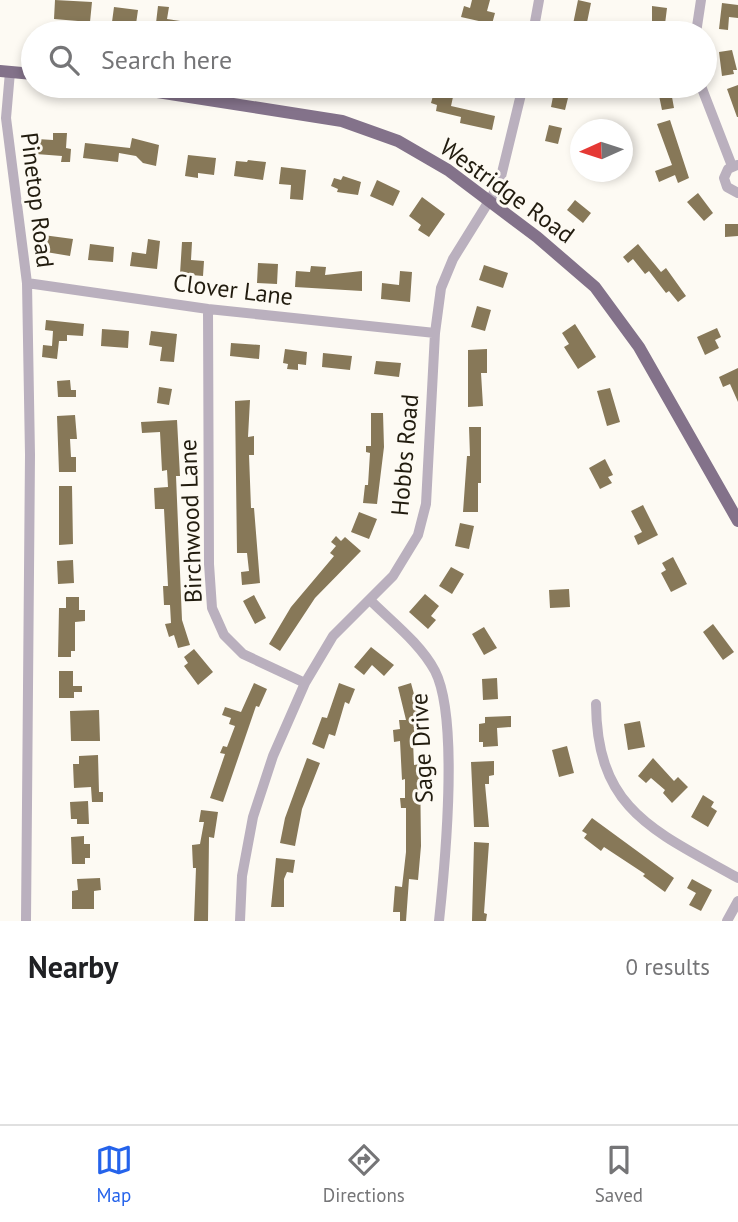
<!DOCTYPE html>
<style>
body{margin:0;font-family:"PT Sans",sans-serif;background:#f6f6f6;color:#202124}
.compass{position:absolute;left:570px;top:119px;width:63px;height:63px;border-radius:50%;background:#fff;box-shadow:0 4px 10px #0003;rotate:267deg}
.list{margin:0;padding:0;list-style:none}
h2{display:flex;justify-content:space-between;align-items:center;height:91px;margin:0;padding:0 28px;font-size:30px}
h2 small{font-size:23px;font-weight:400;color:#757577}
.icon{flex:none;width:38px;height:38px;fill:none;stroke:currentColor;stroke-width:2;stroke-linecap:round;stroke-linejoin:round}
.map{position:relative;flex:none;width:738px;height:921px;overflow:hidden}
.search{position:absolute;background:#fff;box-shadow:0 4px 10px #0003;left:21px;right:21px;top:21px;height:77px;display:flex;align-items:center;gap:18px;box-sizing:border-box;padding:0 24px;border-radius:38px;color:#757577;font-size:26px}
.sheet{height:203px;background:#fff}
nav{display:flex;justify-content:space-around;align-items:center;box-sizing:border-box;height:98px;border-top:2px solid #e0e0e0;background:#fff;font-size:19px;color:#757577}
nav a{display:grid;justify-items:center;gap:4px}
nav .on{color:#2563eb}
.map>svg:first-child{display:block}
</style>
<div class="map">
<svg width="738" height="921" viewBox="0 0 738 921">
<rect width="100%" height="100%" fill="#fdfaf3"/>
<path fill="#877858" d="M55,0L92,2L90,22L54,19Z
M472,0H490L487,11L495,13L492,24L461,17L464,6L470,8Z
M578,0L591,3L585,32L572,29Z
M722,3L738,5V18L729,17L728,30L719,29Z
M158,6L169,7L167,19L187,22L185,33L158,32L160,24L156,23Z
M652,6L667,8L664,32L652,31Z
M114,7L138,10L136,24L112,22Z
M208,25L233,29V33H207Z
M732,50L737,70H733L734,74L722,76L719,52Z
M738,85V117H737L727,89Z
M555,86H571L565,110L551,107Z
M657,86H670L674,108L662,110Z
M434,92L453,97L451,106L495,116L492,130L460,123L461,117L436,111L437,105L431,103Z
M670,120L689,178L678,183L675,175L659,182L655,171L672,165L657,124Z
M549,125L562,128L558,144L545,141Z
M53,133H67L66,148L71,149L70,162H61L62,156L36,154L37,139L53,140Z
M132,138L159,145L156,166L143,163L136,156L119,153L118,162L83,158L85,143L130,148Z
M188,155L216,158L214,175L198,173V178L185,176Z
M248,160L266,162L263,180L234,176L236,161L247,162Z
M281,167L306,170L303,200L290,199L291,185L279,184Z
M343,176L361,182L358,195L337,192L338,189L331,186L334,178L341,180Z
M377,180L400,191L393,206L370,196Z
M698,193L713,213L704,221L687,202Z
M422,197L445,214L429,237L418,230L421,225L409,216Z
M575,200L591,213L583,223L567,210Z
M725,224H738V236L725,237Z
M43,235L73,239L70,256L40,251Z
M148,239L160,241L157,269L130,266L132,252L146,254Z
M182,242H192L191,260L204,261L203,276L180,274Z
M90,244L114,247L113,262L88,260Z
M638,244L661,272L666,268L686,296L678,302L669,291L666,293L649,271L645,274L633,259L628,263L623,257Z
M258,263L278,264L277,284L257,283Z
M484,265L508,273L503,288L479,280Z
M311,266L326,267L325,275L362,271V291L295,287L296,271L310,272Z
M400,271L412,272L410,302L381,299L382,283L399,285Z
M477,306L491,310L485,331L471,327Z
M46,320L84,324L83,336L67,335V341H59L57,359L42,357L43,345L52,346L53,331L45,330Z
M575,324L596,357L578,369L564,347L569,344L562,333Z
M717,328L721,337L715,340L719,348L705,355L697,337Z
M102,329L129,331L128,348L101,346Z
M151,331L177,334L174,362L160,361L162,347L149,345Z
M231,343L260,345L259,359L230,356Z
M285,349L307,352L306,365L298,364V370L287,369L288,364L283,363Z
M487,349V373H481L483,406L468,407V350Z
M323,353L352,356L350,370L322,367Z
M376,361L401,363L399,377L374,374Z
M738,368V402L730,384L723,387L719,377Z
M70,380L71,390H76V397H58L57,381Z
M159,387L172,389L169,405L157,403Z
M610,388L620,422L607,426L597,391Z
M250,400L248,437L254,436V455H249L251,508H254L260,583L242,585L241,572L249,571L247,553H237L235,401Z
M371,413H383L384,447L377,504L363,503L365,485H368L370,453L366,452V446H371Z
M75,415L77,439H70L71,457H76V472H59L57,416Z
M177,420L180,476H176L182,620L190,645L178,648L174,635L169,637L165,624L171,623L170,605H164L163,586H168L164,509H155L154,488L168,487L167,470L162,471L160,432L142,433L141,422Z
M469,427H481V483H478V512H463L467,456H470Z
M605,459L613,475L608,477L612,483L600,489L589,468Z
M59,486H72L73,544L59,545Z
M643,505L658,535L638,545L634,536L642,532L631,511Z
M359,512L377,519L369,539L351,532Z
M460,523L474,526L469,549L455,546Z
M336,536L341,541L345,537L361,551L315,598L280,651L269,644L291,607L334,556L330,553L336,546L331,542Z
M673,557L687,584L671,592L661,573L666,570L662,563Z
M73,560L74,583L58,584L57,561Z
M451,567L464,574L452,594L439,586Z
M569,589L570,607L550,608L549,590Z
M425,594L439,606L431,616L436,620L428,629L409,612Z
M254,595L266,618L255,624L243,601Z
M66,597H79V610H85V621L75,622V651H71V657H58L59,608H66Z
M713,624L734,652L723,660L703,632Z
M484,627L497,648L484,655L472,634Z
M371,647L394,665L384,676L372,665L364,675L354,667Z
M194,649L213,672L198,685L184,666L188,663L184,657Z
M59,671H73V686H82V692H74V698H59Z
M497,678L498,699L483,700L482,679Z
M254,683L267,689L259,707L256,706L223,802L210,798L225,754L220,753L223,746L227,747L235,726L229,724L231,718L222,715L225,707L241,712Z
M339,683L355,689L349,704L345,702L335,736L329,734L324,749L312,744L322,717L327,718Z
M411,683L418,709L417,741H413L414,765L420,764L421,846L418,880L409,879L406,921H400V912H393L395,886L402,887L406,852V808H401L400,798H405V779L402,780L400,741L394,742L393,730L400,729L399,720H406L398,687Z
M99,710L100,741H71L70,711Z
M511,716V727L497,728L498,746L483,747V742H479V724L485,723V717Z
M640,721L645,747L628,750L624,724Z
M567,746L574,773L559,777L552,750Z
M98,755L99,792H103V802H92L91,787L74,788L73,764H79V756Z
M307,758L320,763L302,809L295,846L280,843L285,818Z
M653,758L674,781L678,777L688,787L672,803L663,793L665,790L651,778L646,783L638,776Z
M494,761V775L489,776V784H485L489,827H474L471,762Z
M703,795L714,802L711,807L717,811L708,827L691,817Z
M88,801L89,824H77V819H71L70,802Z
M201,810L218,812L214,838L209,837L208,921H194L196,868H193L192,845L200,844L204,822H199Z
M592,818L674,878L665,892L643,876L645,874L604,847L601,851L584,838L587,834L582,831Z
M84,836V844H90V858H85V864H72L71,837Z
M474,842L489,843L484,913L487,914L486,921H472Z
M276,858L295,860L293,873L287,872L284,879V907H271Z
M100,878L101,890L94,891V909H72V891L78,890L77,879Z
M692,879L712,890L701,911L689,905L696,893L687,888Z"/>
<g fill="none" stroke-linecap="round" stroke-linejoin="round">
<path stroke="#bab0be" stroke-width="10" d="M533,33L539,0
M696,33L701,0
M10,72L6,118L27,283L30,455L26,921
M701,86L732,166
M737,165L728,169L724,178L727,187L738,193
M27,283L208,309L435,333
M208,309L209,564L212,608L224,635L243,654L305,683
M370,600C392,622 420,643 435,671C459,718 445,865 439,921
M596,704C597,811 655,831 738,878
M240,921L242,876L253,817L273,756L305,683L333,636L393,576L418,535L426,504L435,333L441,288L453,259L499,185L523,86
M727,921L738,901"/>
<path stroke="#83728a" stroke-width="12" d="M0,71L33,74
M119,86L342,121L398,141L448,170L537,237L595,287L639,347L738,521"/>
</g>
<g text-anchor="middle" stroke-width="6" stroke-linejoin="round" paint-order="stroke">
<g font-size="24" fill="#221c0f" stroke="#fdfaf3">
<text transform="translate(507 191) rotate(36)" y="8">Westridge Road</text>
<text transform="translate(37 200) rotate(83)" y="8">Pinetop Road</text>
<text transform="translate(233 290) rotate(7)" y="8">Clover Lane</text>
<text transform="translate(405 455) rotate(-85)" y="8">Hobbs Road</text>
<text transform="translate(191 521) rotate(-92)" y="8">Birchwood Lane</text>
<text transform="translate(422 748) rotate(-93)" y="8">Sage Drive</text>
</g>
</g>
</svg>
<svg class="compass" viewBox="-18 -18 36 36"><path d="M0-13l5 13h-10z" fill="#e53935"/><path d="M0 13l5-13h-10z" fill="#757577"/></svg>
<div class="search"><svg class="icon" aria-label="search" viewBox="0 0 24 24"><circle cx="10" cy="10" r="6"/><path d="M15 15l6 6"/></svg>Search here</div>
</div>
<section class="sheet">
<h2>Nearby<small>0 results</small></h2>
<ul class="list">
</ul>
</section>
<nav>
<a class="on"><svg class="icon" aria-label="map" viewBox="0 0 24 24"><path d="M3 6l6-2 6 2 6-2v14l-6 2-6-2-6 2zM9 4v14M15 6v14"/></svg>Map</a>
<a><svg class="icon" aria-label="directions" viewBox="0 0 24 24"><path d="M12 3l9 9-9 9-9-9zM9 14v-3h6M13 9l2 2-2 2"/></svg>Directions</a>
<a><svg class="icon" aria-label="saved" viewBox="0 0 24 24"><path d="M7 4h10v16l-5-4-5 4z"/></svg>Saved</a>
</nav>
